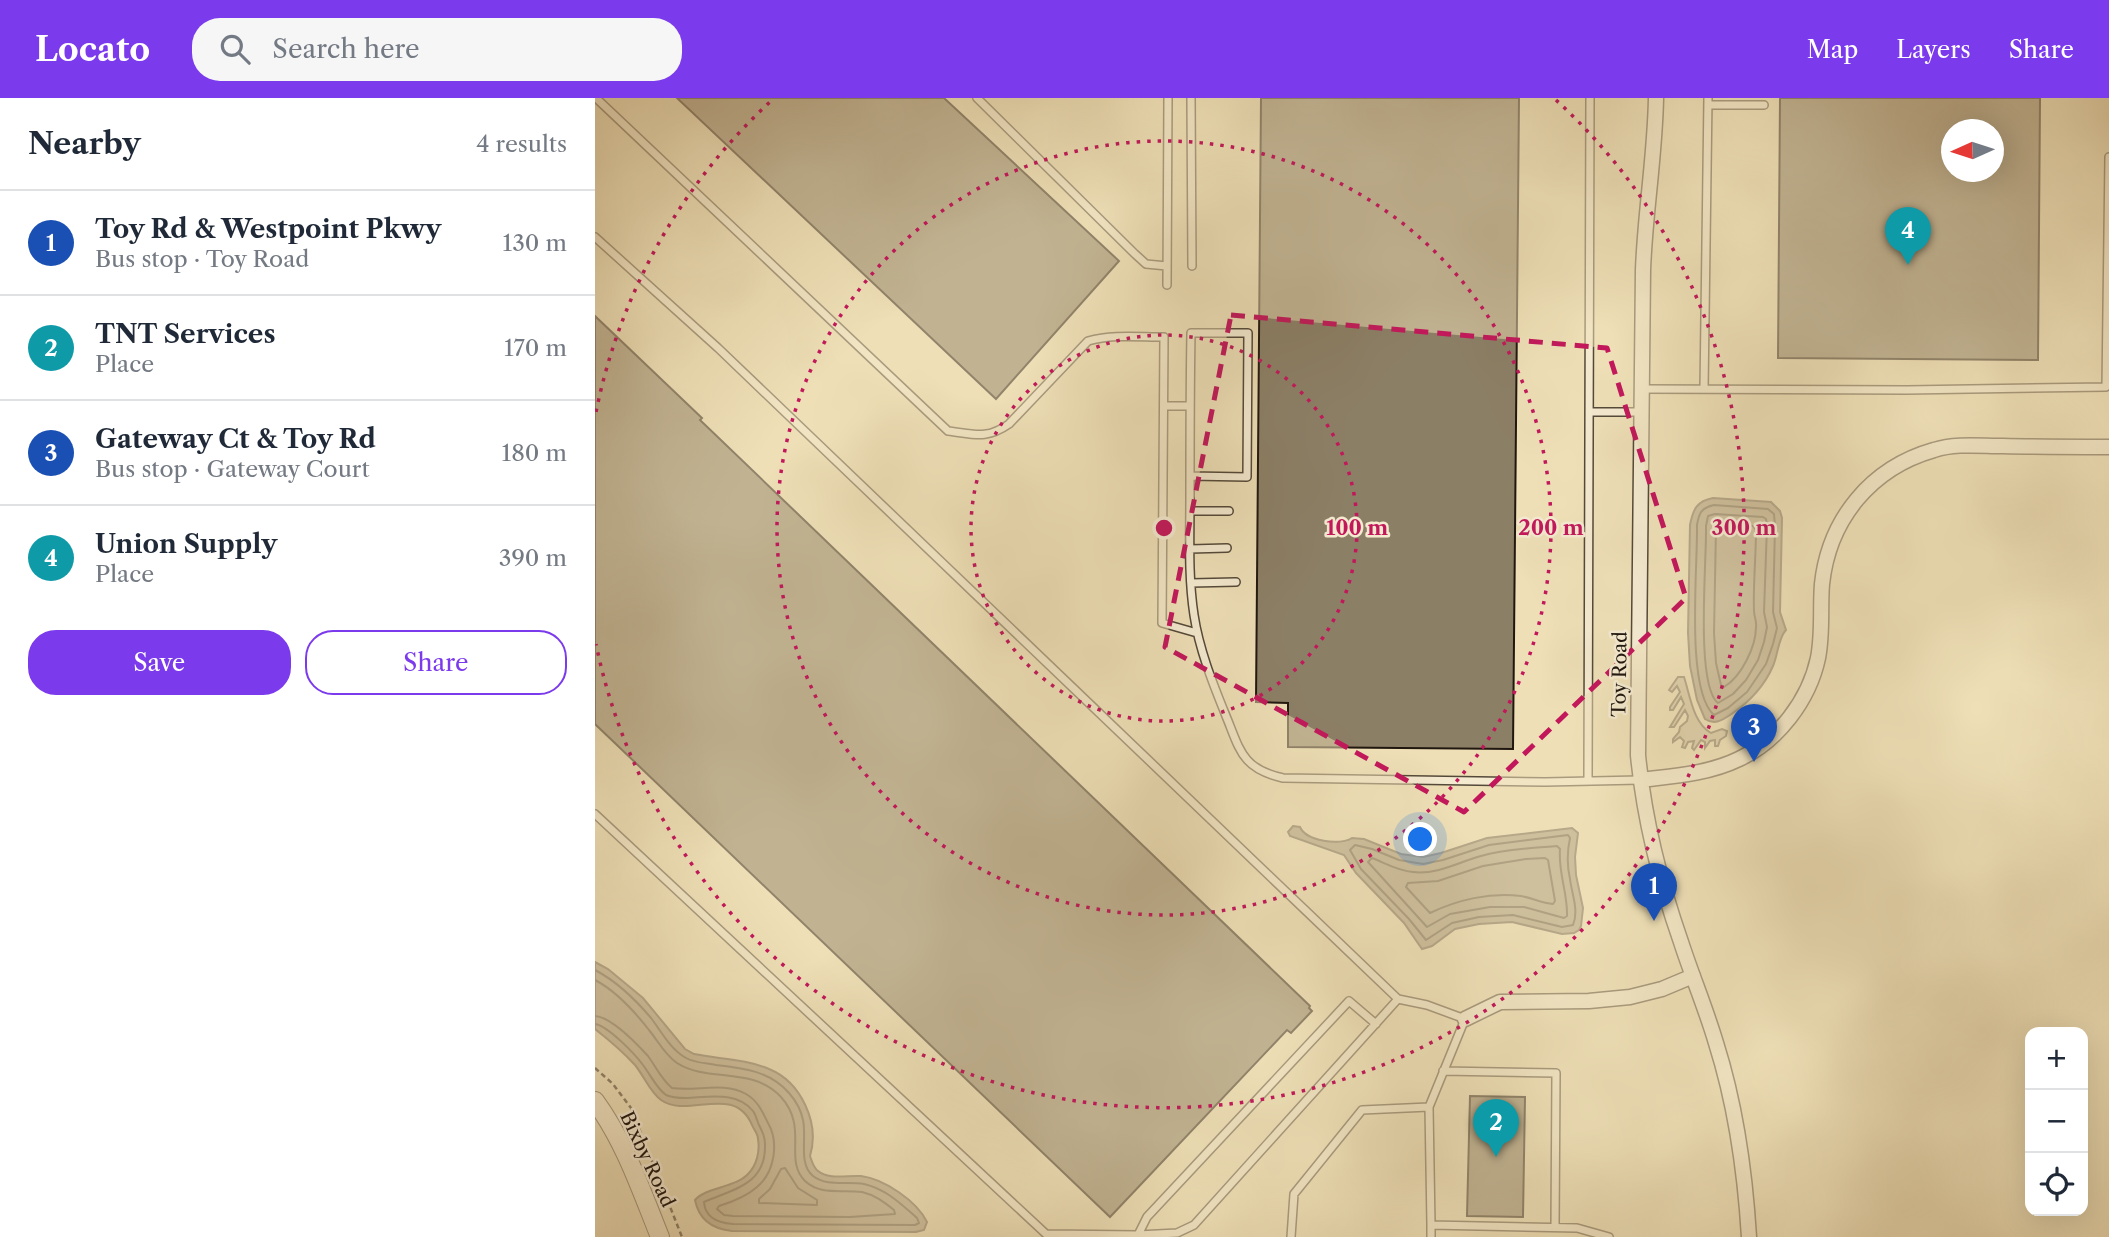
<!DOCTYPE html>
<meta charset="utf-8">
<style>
body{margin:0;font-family:"Libre Caslon Text",serif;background:#f6f6f7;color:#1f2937}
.controls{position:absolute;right:21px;bottom:21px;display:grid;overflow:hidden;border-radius:14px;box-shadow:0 7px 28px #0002}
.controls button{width:63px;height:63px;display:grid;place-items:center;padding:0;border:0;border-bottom:2px solid #e0e1e3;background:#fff;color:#1f2937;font:35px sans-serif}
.compass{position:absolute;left:1346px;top:21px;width:63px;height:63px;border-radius:50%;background:#fff;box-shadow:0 7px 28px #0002;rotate:267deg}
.you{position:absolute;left:826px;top:742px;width:24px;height:24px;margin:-18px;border:5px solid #fff;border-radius:50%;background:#1a73e8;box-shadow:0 0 0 10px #1a73e833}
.badge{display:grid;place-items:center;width:46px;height:46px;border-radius:50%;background:#7c3aed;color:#fff;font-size:23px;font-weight:700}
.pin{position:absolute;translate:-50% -58px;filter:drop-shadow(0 2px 4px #0008)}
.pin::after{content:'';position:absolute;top:37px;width:24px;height:21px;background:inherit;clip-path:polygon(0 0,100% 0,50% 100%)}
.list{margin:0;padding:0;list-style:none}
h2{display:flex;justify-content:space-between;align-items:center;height:91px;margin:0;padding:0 28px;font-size:30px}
h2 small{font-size:23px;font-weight:400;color:#747a83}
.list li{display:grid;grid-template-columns:46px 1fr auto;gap:21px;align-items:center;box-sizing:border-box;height:105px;padding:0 28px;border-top:2px solid #e0e1e3}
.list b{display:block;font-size:26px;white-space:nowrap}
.list p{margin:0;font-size:23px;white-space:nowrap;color:#747a83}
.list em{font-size:23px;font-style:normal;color:#747a83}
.actions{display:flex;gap:14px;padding:21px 28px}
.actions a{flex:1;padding:16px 0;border:2px solid #7c3aed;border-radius:28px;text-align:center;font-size:24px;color:#7c3aed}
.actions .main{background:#7c3aed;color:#fff}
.icon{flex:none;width:38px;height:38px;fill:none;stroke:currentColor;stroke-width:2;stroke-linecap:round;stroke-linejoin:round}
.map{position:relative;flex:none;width:1514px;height:1139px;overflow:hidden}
header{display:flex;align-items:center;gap:42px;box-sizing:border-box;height:98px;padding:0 35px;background:#7c3aed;color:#fff}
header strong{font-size:33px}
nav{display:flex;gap:38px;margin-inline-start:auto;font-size:24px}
.search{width:490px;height:63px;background:#f6f6f7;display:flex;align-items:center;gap:18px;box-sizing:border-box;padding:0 24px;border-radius:28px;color:#747a83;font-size:26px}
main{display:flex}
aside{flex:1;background:#fff}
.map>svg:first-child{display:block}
</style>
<header>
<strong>Locato</strong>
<div class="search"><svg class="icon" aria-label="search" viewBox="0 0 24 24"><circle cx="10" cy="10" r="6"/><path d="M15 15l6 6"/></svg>Search here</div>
<nav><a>Map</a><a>Layers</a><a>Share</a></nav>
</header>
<main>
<aside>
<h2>Nearby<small>4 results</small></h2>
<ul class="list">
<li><span class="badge" style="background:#1a4fb4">1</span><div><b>Toy Rd &amp; Westpoint Pkwy</b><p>Bus stop · Toy Road</p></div><em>130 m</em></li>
<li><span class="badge" style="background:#0f9aa8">2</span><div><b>TNT Services</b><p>Place</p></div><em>170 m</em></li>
<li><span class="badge" style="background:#1a4fb4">3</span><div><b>Gateway Ct &amp; Toy Rd</b><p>Bus stop · Gateway Court</p></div><em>180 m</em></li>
<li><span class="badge" style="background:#0f9aa8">4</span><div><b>Union Supply</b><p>Place</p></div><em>390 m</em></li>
</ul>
<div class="actions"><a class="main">Save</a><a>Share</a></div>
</aside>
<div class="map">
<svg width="1514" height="1139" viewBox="0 0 1514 1139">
<rect width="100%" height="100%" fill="#eedfb7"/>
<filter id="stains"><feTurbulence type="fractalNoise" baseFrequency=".00286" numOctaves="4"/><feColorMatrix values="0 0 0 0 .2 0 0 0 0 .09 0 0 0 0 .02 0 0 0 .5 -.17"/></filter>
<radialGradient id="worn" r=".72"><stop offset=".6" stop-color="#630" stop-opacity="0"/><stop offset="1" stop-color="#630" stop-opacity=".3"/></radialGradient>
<path fill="#cbbd9a" stroke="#766a54" stroke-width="2" d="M1083,579H1089C1095,597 1098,625 1116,635L1127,631L1132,633L1131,638L1125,642L1123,648H1120V642L1115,643L1110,650V644L1106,642L1099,652L1097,650L1099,643L1093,644L1090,650L1087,649L1089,643L1085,639L1078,644V641L1084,634L1085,629L1092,623L1093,618L1090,612L1079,629H1075L1089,606L1086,599L1078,612H1075V609L1085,594L1082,588L1077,594L1074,592Z"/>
<path fill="#a89b7e" stroke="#726652" stroke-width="2" d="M1118,400L1176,404L1185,413L1187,420L1185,514L1191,532C1183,540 1183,557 1178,568C1169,589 1153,605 1135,617C1126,623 1119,627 1110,621L1102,602L1095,568L1093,535L1095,427C1098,411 1102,403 1118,400Z
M698,728L705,729C711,743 745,748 757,740L769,741L806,756L828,759L846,755L892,740L977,730L983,735L980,759L981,777L988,810L986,828L984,832L979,835L967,836L917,824L884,826L860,831L837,848L827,851L809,825L761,775L749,757L695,738L693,734Z
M0,864L13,871L48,900L90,951L99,956C124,961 151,961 174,971C206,984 225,1025 215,1058C217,1063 218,1069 223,1073C234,1082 252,1077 266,1078C289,1081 322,1103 332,1124L329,1132L321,1134L137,1133C117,1131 104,1122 100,1102C111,1089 140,1090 153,1076C162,1067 165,1053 163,1041C163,1036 159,1032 157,1027C139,985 93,1021 66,1002C55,994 49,978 40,967C28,954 14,942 0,931Z"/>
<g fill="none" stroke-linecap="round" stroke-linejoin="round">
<path stroke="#645946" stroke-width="2" d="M1119,407L1173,411L1179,416L1180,428L1178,514L1182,530L1178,546L1171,566L1152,594L1133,610L1119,617C1090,592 1103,467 1102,427C1104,415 1106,410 1119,407Z
M1120,416L1168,419L1171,421L1172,428L1169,514L1172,529L1169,544L1163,562L1151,582L1138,596L1123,605C1100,587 1112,461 1111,428L1113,418Z
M1125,426L1158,428L1161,432C1161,459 1158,486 1159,513C1159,518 1162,524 1161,529C1161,549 1146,579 1129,589L1126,587L1121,565L1119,535L1121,430Z
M973,737L975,740C972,754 972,768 975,781C977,797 984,812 978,827L967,829L918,817L884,819L857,825L831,842L814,821L766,771L755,752L760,747L777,751L804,762L828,766L848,762L894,747Z
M962,748L965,751C963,775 973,796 972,818L969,820L929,809H895L855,816L832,829L773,764L777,760C790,765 803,773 818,774C842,777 864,764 886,758C910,751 938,750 962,748Z
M931,761L950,760L953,762L960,803L958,806C947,805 937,800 926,798C895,794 862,802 835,815L811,789L813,785L843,783L888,768Z
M0,872C21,883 40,901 56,920C66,933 75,951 91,960C100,965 111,965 121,967C148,970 175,973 194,995C201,1003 206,1012 208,1022C212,1040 203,1066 218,1078C232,1089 252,1083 269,1086C291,1091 306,1106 322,1120L324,1125L320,1127L138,1126C124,1125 110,1120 109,1104C138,1091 171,1087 170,1047C170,1039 168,1035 164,1027C162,1023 161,1017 158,1013C142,993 114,999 92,1000C85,1000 77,1000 71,997C62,991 55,976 48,967C40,956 13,928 0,926
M0,882C21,893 40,914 54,932C63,943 70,957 82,965C113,985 158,968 186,999C214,1030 188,1061 210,1083C226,1098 247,1091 267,1094C280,1097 289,1104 299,1112L300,1116L255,1119L138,1118L129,1117L122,1111L124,1108C137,1104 152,1098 162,1089C180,1074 184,1044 173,1025C167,1013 163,1003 151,996C128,983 101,994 77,990C67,982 61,969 53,958C42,946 16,919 0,918
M190,1070L203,1090L222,1102V1107L164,1105V1101L175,1091L186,1071Z"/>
</g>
<path fill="#8b7f66" stroke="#20170f" stroke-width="2" fill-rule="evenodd" d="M82,0H349L524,163L401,301Z
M666,0H924L918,651L693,649V605L661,604Z
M1185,0H1445L1443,262L1183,260ZM1356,32H1398V74H1356Z
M0,218L107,320L105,322L715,908L714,910L717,913L696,935L692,932L515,1119L0,626Z
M875,998L930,999L928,1119L872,1118Z"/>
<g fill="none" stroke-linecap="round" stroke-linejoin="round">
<g stroke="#544939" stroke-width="10">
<path id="service" d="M1,0L353,333C379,336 391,342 414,326L493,243C518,236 543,239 569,239L567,525L602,535
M382,0L540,156L551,166L572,168
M596,0L597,168
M1113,7H1169
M0,139L123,250L803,901L832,907L870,921L834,1009L836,1127L982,1130L1014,1139
M572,187L573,0
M1047,291L1312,292L1511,289L1514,59
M1109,291L1113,0
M569,308H595
M994,314H1046
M595,378L652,379L653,235H596C595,290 595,345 595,400C595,439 593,478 599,517C604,551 618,586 631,618C645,652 647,671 688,680L950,684L1045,682
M595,413H634
M595,451L632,450
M596,485L641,484
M993,683L995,0
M0,716L451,1136L543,1137L582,1135L599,1127L803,901
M848,973L961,975L960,1129
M836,1127V1139
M543,1137L552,1119L754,903L781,926
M696,1139L699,1096L767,1012L834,1009"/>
</g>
<g stroke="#544939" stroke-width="17">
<path id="minor" d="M1061,0C1060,58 1050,115 1048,172L1043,657C1049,720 1065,784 1086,844C1097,878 1111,911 1121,945C1141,1008 1150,1073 1154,1139
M1045,682C1079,678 1113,676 1144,661C1183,643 1214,602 1223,560C1228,535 1225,510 1227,486C1234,421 1276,370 1339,352C1361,345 1385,348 1408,348C1443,349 1479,349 1514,349
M870,921L905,904L994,903L1035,899L1067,891L1098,878"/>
</g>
<g stroke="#544939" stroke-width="20">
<path id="tertiary" d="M0,1003C30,1044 46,1092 65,1139"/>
</g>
<path stroke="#20170f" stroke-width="2.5" stroke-dasharray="5 3.5" stroke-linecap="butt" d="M0,970L18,986L36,1010L87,1139"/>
<use href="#service" stroke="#f4ead0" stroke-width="7"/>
<use href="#minor" stroke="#f4ead0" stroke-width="14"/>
<use href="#tertiary" stroke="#f4ead0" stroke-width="18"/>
</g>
<path d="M0 0H1514V1139H0ZM636,217L1012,250L1091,500L869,714L570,549Z" fill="#eedfb7" fill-opacity=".55" fill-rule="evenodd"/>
<path fill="none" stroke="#c2185b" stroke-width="5" stroke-dasharray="14 9" stroke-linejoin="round" d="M636,217L1012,250L1091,500L869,714L570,549Z"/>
<g fill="none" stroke="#c2185b" stroke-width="3.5" stroke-dasharray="3.5 7">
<circle cx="569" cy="430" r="193"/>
<circle cx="569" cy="430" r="387"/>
<path d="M1 314A580 580 0 0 1 177 2M961 2A580 580 0 1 1 1 546"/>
</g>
<g text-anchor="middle" stroke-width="5" stroke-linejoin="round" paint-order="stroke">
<g font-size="19" fill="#20170f" stroke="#f4ead0">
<text transform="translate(1024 576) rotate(-89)" y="7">Toy Road</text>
<text transform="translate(53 1061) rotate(65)" y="7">Bixby Road</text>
</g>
</g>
<circle cx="569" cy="430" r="10" fill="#c2185b" stroke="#f4ead0" stroke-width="3.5"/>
<g font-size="21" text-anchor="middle" font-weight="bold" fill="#c2185b" stroke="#f4ead0" stroke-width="5" stroke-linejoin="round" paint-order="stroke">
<text x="762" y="437">100 m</text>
<text x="956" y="437">200 m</text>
<text x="1149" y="437">300 m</text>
</g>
<rect width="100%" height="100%" filter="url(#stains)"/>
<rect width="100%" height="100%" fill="url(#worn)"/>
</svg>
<div class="controls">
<button>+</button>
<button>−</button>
<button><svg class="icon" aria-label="locate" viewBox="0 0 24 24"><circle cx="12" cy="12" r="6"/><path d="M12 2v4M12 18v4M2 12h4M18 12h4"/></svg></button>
</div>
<svg class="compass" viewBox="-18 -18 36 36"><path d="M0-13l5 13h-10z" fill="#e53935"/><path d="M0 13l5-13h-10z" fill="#747a83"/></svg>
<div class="you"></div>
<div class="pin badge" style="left:1059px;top:823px;background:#1a4fb4">1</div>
<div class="pin badge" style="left:901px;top:1059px;background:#0f9aa8">2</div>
<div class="pin badge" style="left:1159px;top:664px;background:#1a4fb4">3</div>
<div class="pin badge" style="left:1313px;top:167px;background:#0f9aa8">4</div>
</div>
</main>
